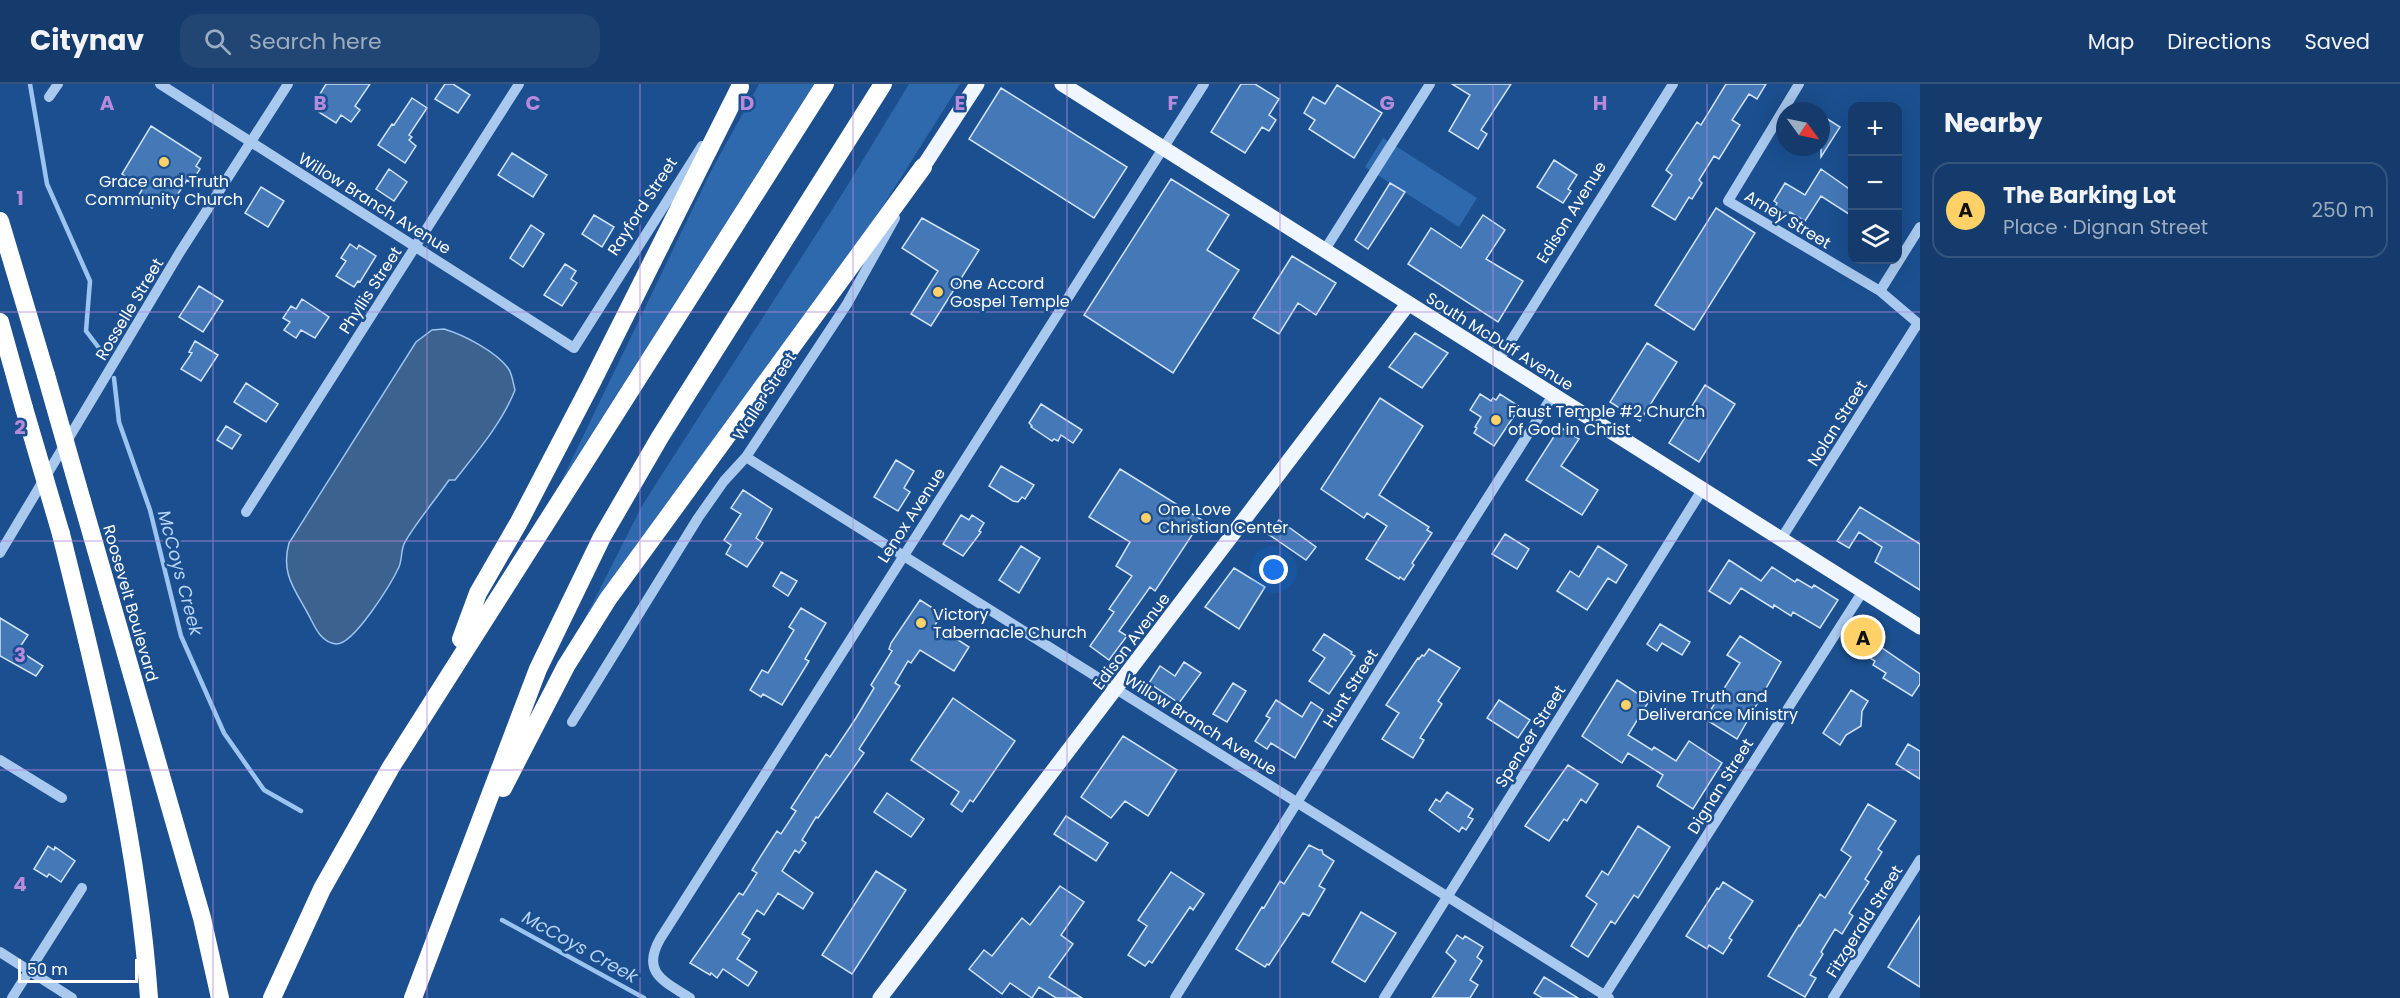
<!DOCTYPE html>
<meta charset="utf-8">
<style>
body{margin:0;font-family:Poppins,sans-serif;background:#214673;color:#f1f3f6}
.controls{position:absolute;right:18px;top:18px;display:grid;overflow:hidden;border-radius:12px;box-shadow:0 6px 24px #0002}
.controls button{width:54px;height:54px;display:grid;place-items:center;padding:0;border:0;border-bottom:2px solid #33557e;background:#143b6b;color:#f1f3f6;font:30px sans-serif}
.compass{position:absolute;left:1776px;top:18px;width:54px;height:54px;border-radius:50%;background:#143b6b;box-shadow:0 6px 24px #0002;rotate:123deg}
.scale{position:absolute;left:18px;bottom:15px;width:120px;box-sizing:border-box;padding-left:6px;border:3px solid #fff;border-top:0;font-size:16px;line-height:21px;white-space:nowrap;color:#fff;-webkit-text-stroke:4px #1b4f8f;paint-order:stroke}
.you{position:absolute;left:1274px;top:486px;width:21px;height:21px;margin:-15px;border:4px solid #fff;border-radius:50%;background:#1a73e8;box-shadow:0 0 0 9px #1a73e833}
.badge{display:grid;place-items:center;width:39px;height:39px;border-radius:50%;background:#ffd166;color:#111;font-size:20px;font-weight:700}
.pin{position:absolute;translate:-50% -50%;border:3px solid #fff;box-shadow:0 2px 6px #0006}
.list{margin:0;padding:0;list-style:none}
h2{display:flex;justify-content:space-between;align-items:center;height:78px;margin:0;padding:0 24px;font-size:26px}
h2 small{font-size:20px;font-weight:400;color:#9dadc1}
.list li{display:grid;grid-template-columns:39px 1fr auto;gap:18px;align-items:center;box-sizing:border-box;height:96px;margin:0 12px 12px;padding:0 12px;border:2px solid #33557e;border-radius:18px}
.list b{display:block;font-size:22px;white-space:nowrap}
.list p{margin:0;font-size:20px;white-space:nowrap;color:#9dadc1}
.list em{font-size:20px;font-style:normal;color:#9dadc1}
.icon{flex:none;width:33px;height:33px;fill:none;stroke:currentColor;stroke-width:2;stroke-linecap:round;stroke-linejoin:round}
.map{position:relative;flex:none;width:1920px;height:914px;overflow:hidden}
header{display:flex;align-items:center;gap:36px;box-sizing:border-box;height:84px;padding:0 30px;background:#143b6b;border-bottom:2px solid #33557e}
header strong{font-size:28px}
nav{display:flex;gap:33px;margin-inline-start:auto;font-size:21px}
.search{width:420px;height:54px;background:#214673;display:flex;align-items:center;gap:15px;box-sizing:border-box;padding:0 21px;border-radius:18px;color:#9dadc1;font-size:22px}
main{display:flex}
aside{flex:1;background:#143b6b}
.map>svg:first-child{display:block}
</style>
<header>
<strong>Citynav</strong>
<div class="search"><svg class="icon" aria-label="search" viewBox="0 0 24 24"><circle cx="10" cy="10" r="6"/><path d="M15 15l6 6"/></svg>Search here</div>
<nav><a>Map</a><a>Directions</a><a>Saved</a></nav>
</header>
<main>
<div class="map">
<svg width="1920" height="914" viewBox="0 0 1920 914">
<rect width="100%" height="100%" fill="#1b4f8f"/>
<path fill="#2e69ad" d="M759,0H814L561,398L710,89Z
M909,0H960L876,133L578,548L643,420L844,107Z
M1383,54L1477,114L1459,143L1365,83Z"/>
<path fill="#3c6290" stroke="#9cc4f0" stroke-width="1.5" d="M444,245C464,251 495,267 508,284C512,289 513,299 515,306C502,339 477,368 455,396H449C437,414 413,442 404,460C401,467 402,476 399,483C392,498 354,561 336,560C319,558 314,540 307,528C293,503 281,488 289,459L416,258L432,246Z"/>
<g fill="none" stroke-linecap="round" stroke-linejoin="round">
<path stroke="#9cc4f0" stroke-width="4.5" d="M30,0L47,100L90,197L86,247L99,264
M114,294L119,338L150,426L181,552L224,649L264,706L301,727
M502,836L644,914"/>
</g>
<path fill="#4478b7" stroke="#cfe3fa" stroke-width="1.5" d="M326,0H370L355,22L360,26L351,38L341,31L336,39L314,25L319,17L317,15Z
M445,0H453L470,11L458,29L435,15Z
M1241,0H1255L1279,15L1269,31L1276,36L1269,47L1262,43L1245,69L1211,48Z
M1452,0H1511L1481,46L1487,50L1478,65L1449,47L1470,11Z
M1726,0H1766L1757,15L1749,10L1732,36L1740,41L1719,75L1714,72L1699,96L1702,99L1692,115L1689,113L1675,136L1652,122L1672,91L1666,86L1697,38L1701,41Z
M1337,1L1382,29L1354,74L1309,45L1315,36L1304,29L1313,13L1325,20Z
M1001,4L1127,83L1094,134L969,55Z
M412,14L427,24L409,51L412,53L409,56L416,62L405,79L378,61L392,40L394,41Z
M1821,31L1840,43L1821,73Z
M151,42L201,74L196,82L200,85L191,99L187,96L170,122L158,114L152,124L137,114L143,104L122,90Z
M512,69L547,91L533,113L498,91Z
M1554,76L1577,91L1568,105L1571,107L1563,119L1537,103Z
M389,85L407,98L394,117L376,105Z
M1821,85L1852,107V132L1821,112L1805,137L1790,128L1788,131L1775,123L1777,119L1774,117L1785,99L1805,111Z
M1171,95L1229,131L1207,166L1239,186L1173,289L1084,231Z
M1390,99L1405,108L1368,165L1355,156Z
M261,103L284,117L268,143L245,129Z
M1716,124L1755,149L1694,246L1655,221Z
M594,131L614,143L602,163L582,150Z
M1483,131L1505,146L1486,175L1523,197L1498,238L1408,180L1431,144L1461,164Z
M922,134L979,166L931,242L911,230L938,187L902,164Z
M531,141L544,150L523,183L510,174Z
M350,160L357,165L359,161L376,172L360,198L358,197L354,203L336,192L346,177L341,174Z
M1292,172L1336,199L1316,231L1298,219L1279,250L1253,234Z
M565,180L576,187L571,195L577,199L562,222L544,211Z
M199,202L223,217L203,248L179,233Z
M302,215L329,233L315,254L301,246L296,254L284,246L290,238L283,234L291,222L296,225Z
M1415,249L1448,269L1422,304L1389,283Z
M195,257L218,271L201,297L181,285L192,269L189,268Z
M1647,259L1677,278L1640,337L1610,318Z
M246,299L278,320L266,338L234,318Z
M1705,301L1735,320L1699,378L1669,359Z
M1480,310L1491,317L1493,314L1496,316L1500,310L1520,323L1494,362L1474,349L1477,344L1475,343L1481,333L1470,326Z
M1380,314L1423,342L1379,411L1429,443L1427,446L1432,449L1412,479L1414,481L1404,496L1400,493L1399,495L1366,475L1387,442L1367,429L1364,434L1321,405Z
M1041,320L1082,346L1073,359L1061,351L1058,357L1054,355L1052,357L1031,343L1032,342L1029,339Z
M226,342L241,351L232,365L217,356Z
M1560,343L1579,355L1561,382L1598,406L1582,431L1526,396Z
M896,376L914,387L904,404L910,408L898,427L874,413Z
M1001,382L1034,401L1025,415L1022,413L1018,418L1013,417L989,402Z
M1120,385L1202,436L1155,507L1150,503L1119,547L1127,552L1109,576L1090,562L1114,528L1109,525L1132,492L1116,482L1130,458L1089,433Z
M743,406L772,425L756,454L763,459L747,483L726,470L731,461L724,456L741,430L731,424Z
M1860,423L1920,460V506L1875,478L1882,463L1859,448L1849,464L1837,457Z
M961,431L969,436L972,431L984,439L979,447L981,448L963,472L943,460Z
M1279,436L1316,463L1306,476L1268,450Z
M1505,450L1529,465L1517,485L1492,470Z
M1021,462L1040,474L1019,509L999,496Z
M1598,462L1627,481L1616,499L1608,494L1587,526L1557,507L1570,487L1579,493Z
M1729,476L1761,497L1772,483L1795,498L1797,495L1812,504L1814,501L1838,516L1820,544L1793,528L1791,532L1774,521L1773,524L1741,504L1730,520L1709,507Z
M1234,484L1265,503L1239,545L1205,523Z
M781,488L797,497L788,512L773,502Z
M920,516L942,530L935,541L969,563L954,587L920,566L911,579L908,577L895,599L900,602L859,665L864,669L818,734L816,733L802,756L806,759L799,769L795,766L782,787L813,809L803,825L778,809L764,831L757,826L742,850L750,855L737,875L757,888L748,902L723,885L717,894L711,889L710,891L690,879L739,809L743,811L757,789L752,786L766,764L777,747L781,750L796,727L791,724L826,670L830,673L856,634L874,604L871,601L892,567L889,565L891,559Z
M801,524L826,539L805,575L809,577L782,621L763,610L761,613L750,606L762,586L768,589L794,546L789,543Z
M0,534L28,551L18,566L43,582L36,592L0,572Z
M1863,535L1880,545L1872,557L1920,590V600L1912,612L1883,594L1886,589L1873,581L1875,577L1847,560Z
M1660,540L1690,558L1682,571L1662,559L1657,567L1647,560Z
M1324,550L1352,568L1351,570L1355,572L1329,610L1309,597L1325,574L1313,566Z
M1740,552L1781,578L1737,655L1705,635L1740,579L1727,571Z
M1429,565L1460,584L1438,617L1442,620L1420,654L1424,656L1413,674L1382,655L1399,629L1386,621L1418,574L1419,575L1422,571L1424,572Z
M1184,578L1201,589L1179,619L1149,599L1160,582L1175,592Z
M1617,596L1649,617L1628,651L1652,666L1654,663L1676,677L1689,657L1722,679L1693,725L1657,702L1663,691L1628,669L1622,679L1582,652Z
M1233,599L1246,607L1227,638L1213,630Z
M1851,606L1868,617L1862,627L1861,642L1846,651L1840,661L1823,649Z
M953,614L1015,657L973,718L970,716L962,728L951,720L959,708L911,676Z
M1276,616L1302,633L1311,618L1323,626L1295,674L1271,659L1267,665L1255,657L1270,634L1266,632Z
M1499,616L1530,636L1518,654L1487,634Z
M1123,652L1177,686L1148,732L1125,717L1111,734L1081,713Z
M1908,660L1920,667V695L1896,680Z
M1568,681L1598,700L1586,719L1581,715L1567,737L1564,735L1549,757L1525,742Z
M1447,708L1473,725L1468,733L1473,735L1466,746L1462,743L1459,748L1429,726L1436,715L1440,718Z
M887,709L924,735L911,753L874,728Z
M1868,720L1896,737L1878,765L1882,768L1865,795L1869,798L1849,829L1853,832L1842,850L1835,845L1821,868L1823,870L1810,891L1816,894L1805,913L1768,892L1799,841L1800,842L1820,810L1825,814L1851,773L1841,766Z
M1066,732L1108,759L1096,777L1054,750Z
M1638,742L1670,763L1638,814L1634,811L1615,840L1611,837L1588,873L1571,862L1597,820L1586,812L1602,787L1608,791Z
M1309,761L1319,766H1322L1323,770L1334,777L1319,802L1325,805L1309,832L1303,829L1269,881L1267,880L1265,883L1236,865L1262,823L1264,824L1280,797L1284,800Z
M48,762L54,766L55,763L75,777L61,798L49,790L47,793L34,785Z
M876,787L906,806L852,890L822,871Z
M1171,788L1204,810L1193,826L1190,823L1152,879L1149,877L1145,882L1128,871L1147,842L1138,836Z
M1723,798L1753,817L1729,854L1732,856L1723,870L1709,861L1707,865L1686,852L1717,804L1719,805Z
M1060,802L1084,818L1061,851L1073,860L1049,893L1082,914H1056L1039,903L1032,914L1010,899L1002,910L969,885L984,866L992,872L1022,834L1030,841Z
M1361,828L1396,849L1365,898L1332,878Z
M1920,832V903L1888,883Z
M1457,851L1463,855L1465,852L1483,863L1477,873L1482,877L1470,896L1478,901L1470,914H1432L1456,877L1446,868Z
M1544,893L1578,914H1542L1534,909Z"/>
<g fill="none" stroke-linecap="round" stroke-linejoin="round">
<path stroke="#a9c9ee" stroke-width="10" d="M160,0L574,264L702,62
M1799,0L1728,117L1880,207L1920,241
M49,13L58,0
M1324,167L1430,0
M1880,207L1920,143
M1499,276L1673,0
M746,373L1609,914
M246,428L519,0
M1781,455L1918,239
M0,469L180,168L288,0
M572,638L698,434L724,397L746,373L847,220L895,134
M0,676L62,714
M0,868L72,914
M12,914L82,804
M690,914C664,897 641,889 660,855L1204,0
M1175,914L1467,446L1553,311
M1384,914L1702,406
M1603,914L1863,507
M1833,914L1920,776"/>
<path stroke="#f0f6ff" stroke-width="15" d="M1062,0L1920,543
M923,83L977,0
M880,914L1408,220"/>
<path stroke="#fff" stroke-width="18" d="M0,137L46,291
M0,238L24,324
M82,417L202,834L220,914
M61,450C99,603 138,756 149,914
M461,555L478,509L519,438L591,300L740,3
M503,704L566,582L608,515L923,83
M272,914L322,805L391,683L825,0
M413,914L538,585L602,453L660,353L883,0"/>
<path stroke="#fff" stroke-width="18" d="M46,291L82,417
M24,324L61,450"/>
</g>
<path fill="none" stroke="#b68bdc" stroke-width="1.5" stroke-opacity="0.55" d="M213,0V914M427,0V914M640,0V914M853,0V914M1067,0V914M1280,0V914M1493,0V914M1707,0V914M0,228H1920M0,457H1920M0,686H1920"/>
<g fill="#ffd166" stroke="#1b4f8f" stroke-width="2">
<circle cx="164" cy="78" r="6"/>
<circle cx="938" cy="208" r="6"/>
<circle cx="1496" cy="336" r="6"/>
<circle cx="1146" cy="434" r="6"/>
<circle cx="921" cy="539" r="6"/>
<circle cx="1626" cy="621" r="6"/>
</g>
<g text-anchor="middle" stroke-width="5" stroke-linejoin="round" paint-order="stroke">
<g font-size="16" fill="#fff" stroke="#1b4f8f" text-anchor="start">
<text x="164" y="103" text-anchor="middle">Grace and Truth<tspan x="164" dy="18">Community Church</tspan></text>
<text x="950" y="205">One Accord<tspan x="950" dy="18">Gospel Temple</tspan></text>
<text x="1508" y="333">Faust Temple #2 Church<tspan x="1508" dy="18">of God in Christ</tspan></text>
<text x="1158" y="431">One Love<tspan x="1158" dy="18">Christian Center</tspan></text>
<text x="933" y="536">Victory<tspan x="933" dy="18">Tabernacle Church</tspan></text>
<text x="1638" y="618">Divine Truth and<tspan x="1638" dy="18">Deliverance Ministry</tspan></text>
</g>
<g font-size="16" fill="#fff" stroke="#1b4f8f">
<text transform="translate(375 119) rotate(32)" y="6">Willow Branch Avenue</text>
<text transform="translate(642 122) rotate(-57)" y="6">Rayford Street</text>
<text transform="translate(1571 128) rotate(-58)" y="6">Edison Avenue</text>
<text transform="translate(1788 135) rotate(31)" y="6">Arney Street</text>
<text transform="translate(370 206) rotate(-57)" y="6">Phyllis Street</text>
<text transform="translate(129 225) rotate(-59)" y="6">Rosselle Street</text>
<text transform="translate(1500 257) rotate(32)" y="6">South McDuff Avenue</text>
<text transform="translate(764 312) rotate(-57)" y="6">Waller Street</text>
<text transform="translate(1837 339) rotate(-58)" y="6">Nolan Street</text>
<text transform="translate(911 431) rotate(-57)" y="6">Lenox Avenue</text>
<text transform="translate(131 519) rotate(74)" y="6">Roosevelt Boulevard</text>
<text transform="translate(1131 557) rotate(-53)" y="6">Edison Avenue</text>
<text transform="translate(1350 604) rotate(-58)" y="6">Hunt Street</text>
<text transform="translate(1201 640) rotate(32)" y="6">Willow Branch Avenue</text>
<text transform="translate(1530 652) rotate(-58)" y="6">Spencer Street</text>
<text transform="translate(1720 702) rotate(-58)" y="6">Dignan Street</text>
<text transform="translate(1864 837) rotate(-58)" y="6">Fitzgerald Street</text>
</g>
<g font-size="18" font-style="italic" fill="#b5d3f5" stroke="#1b4f8f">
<text transform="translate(180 489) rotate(75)" y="6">McCoys Creek</text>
<text transform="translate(580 863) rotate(29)" y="6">McCoys Creek</text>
</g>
</g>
<g font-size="20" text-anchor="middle" font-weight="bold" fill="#b68bdc" stroke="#1b4f8f" stroke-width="5" stroke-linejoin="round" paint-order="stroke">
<text x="107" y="26">A</text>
<text x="320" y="26">B</text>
<text x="533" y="26">C</text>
<text x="747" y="26">D</text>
<text x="960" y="26">E</text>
<text x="1173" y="26">F</text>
<text x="1387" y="26">G</text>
<text x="1600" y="26">H</text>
<text x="20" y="121">1</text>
<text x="20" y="350">2</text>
<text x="20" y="578">3</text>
<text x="20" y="807">4</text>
</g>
</svg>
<div class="controls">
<button>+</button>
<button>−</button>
<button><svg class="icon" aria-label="layers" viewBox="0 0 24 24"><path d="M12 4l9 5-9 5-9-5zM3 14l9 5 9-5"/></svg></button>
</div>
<svg class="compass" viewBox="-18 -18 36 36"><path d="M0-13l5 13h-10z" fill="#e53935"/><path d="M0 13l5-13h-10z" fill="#9dadc1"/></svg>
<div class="scale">50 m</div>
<div class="you"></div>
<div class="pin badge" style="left:1863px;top:553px">A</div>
</div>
<aside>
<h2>Nearby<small></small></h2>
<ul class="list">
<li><span class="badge">A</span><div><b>The Barking Lot</b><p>Place · Dignan Street</p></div><em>250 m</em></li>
</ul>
</aside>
</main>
